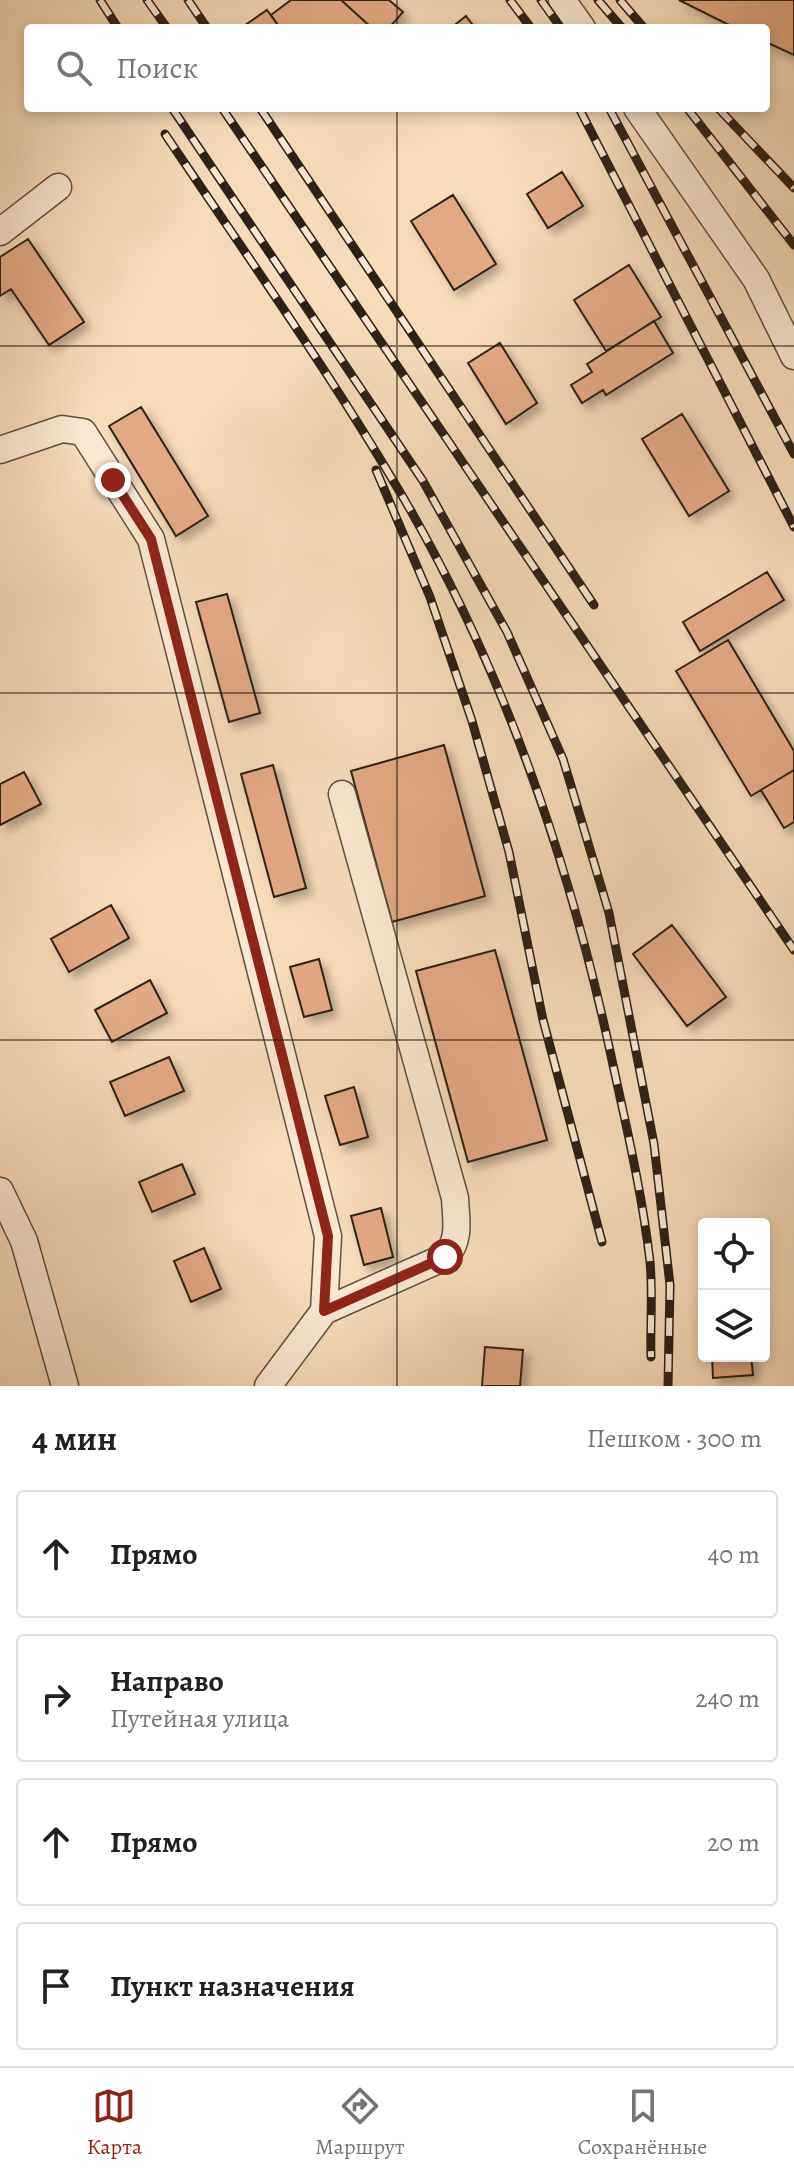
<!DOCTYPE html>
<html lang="ru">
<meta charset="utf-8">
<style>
body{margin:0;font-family:Alegreya,serif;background:#f6f6f6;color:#202124}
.controls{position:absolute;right:24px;bottom:24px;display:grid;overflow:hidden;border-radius:8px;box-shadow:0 4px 12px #0003}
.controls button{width:72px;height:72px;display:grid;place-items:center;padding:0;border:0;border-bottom:2px solid #e0e0e0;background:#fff;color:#202124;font:40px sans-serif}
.stop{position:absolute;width:24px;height:24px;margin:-18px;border:6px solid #8f2418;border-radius:50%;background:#fff}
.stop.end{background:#8f2418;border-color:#fff;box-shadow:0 2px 8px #0008}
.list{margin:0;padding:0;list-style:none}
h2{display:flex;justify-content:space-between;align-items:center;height:104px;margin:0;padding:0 32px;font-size:34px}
h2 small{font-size:26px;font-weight:400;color:#757577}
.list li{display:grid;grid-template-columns:52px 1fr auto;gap:24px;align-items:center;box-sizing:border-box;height:128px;margin:0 16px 16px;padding:0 16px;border:2px solid #e0e0e0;border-radius:8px}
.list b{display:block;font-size:30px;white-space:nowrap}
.list p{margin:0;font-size:26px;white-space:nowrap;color:#757577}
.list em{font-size:26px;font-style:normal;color:#757577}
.icon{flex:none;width:44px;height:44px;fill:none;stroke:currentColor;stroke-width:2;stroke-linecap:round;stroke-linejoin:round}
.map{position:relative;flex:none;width:794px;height:1386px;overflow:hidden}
.search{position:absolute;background:#fff;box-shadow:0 4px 12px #0003;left:24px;right:24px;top:24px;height:88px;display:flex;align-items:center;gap:20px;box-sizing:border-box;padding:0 28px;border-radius:8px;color:#757577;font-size:30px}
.sheet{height:680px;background:#fff}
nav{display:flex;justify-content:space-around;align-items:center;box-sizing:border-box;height:112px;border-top:2px solid #e0e0e0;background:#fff;font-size:22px;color:#757577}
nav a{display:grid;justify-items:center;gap:4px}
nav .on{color:#8f2418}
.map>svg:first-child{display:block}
</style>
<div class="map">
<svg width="794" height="1386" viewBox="0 0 794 1386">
<defs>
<filter id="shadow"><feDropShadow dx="6" dy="6" stdDeviation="4" flood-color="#0004"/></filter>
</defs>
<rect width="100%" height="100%" fill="#f6dcb9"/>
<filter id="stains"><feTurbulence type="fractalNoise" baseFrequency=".0025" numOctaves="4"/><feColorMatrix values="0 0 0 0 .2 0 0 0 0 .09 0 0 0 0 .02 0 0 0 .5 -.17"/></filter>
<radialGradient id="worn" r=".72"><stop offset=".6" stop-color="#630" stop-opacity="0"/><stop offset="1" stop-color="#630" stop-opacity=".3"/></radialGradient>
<path fill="#e3a983" stroke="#2c2117" stroke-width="2" filter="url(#shadow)" d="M291,0H341L372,28H280L271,15Z
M341,0H389L403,12L389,28H372Z
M679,0H794V55L766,42V28H735Z
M267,10L280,28H241Z
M466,16L475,28H451Z
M562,172L583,206L548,228L527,194Z
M453,195L496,264L454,290L411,221Z
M28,239L84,322L49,345L11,289L0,296V257Z
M629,265L661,317L606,351L574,300Z
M654,321L673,353L606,395L603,390L582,403L571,385L592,372L587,364Z
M500,343L537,403L506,424L468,363Z
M141,407L208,516L176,536L109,426Z
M682,414L729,491L689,516L642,439Z
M767,572L784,600L700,651L683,622Z
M227,594L260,713L229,722L196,602Z
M728,640L794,751V770L751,796L676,671Z
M444,745L485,896L392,922L351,771Z
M273,765L306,888L274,897L241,774Z
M794,770V822L784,828L761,790Z
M24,772L41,804L0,825V784Z
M111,905L129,938L69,972L51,939Z
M672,925L726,997L687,1026L633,954Z
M495,950L547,1140L468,1162L416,971Z
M319,959L332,1010L304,1017L290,967Z
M150,980L167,1013L112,1042L95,1010Z
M169,1057L184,1091L125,1116L110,1082Z
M354,1087L368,1137L340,1145L325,1096Z
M182,1164L195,1194L152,1212L139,1182Z
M381,1208L393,1257L364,1265L351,1216Z
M204,1248L221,1289L191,1302L174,1261Z
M485,1347L523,1350L520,1386H482Z
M712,1356H751L753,1375L713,1378Z"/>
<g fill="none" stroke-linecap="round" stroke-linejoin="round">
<g stroke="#5e5040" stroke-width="29">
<path id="minor" d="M562,0L582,28
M637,108L756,279L794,356
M0,232L58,187
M0,450L62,429L83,432L151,539L328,1236L324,1311L268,1386
M0,1191L24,1241L65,1386
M324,1311L445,1257C461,1240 456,1220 455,1198L342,794"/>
</g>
<use href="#minor" stroke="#f9e8d2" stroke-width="26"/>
<g stroke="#2c2117" stroke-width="9">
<path id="rail" d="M100,0L118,28
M147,0L167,28
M188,0L207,28
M510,0L531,28
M541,0L561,28
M598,0L622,28
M620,0L644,28
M172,108L423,481L507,632L563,759L609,913L654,1144L670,1285L668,1386
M222,108L794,950
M260,108L594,605
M579,108L794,527
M609,108L794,454
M687,108L794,245
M718,108L794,188
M165,134C249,259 336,381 411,511C507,680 569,862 610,1051C625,1121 642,1191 650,1262C653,1293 650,1326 651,1357
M376,470L430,597L472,721L509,852L543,1020L602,1242"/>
</g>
<use href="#rail" stroke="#f9e8d2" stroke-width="6" stroke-dasharray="18" stroke-linecap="butt"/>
</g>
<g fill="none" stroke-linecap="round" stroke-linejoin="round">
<path stroke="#8f2418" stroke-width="10" d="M113,480L151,539L328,1236L324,1311L445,1257"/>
</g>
<path fill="none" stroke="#2c2117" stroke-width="2" stroke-opacity="0.55" d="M397,0V28M397,108V1386M0,346H794M0,693H794M0,1040H794"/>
<rect width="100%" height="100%" filter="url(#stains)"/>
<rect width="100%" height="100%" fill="url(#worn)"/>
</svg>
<div class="controls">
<button><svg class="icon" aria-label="locate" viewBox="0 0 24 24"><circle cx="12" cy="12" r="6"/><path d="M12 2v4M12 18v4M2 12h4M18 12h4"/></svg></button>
<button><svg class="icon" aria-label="layers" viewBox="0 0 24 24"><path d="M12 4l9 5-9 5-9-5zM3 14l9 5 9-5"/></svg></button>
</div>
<div class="stop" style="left:445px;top:1257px"></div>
<div class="stop end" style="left:113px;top:480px"></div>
<div class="search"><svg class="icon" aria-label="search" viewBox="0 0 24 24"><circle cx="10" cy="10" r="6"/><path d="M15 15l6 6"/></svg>Поиск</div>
</div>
<section class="sheet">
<h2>4 мин<small>Пешком · 300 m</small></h2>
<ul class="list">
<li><svg class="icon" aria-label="ahead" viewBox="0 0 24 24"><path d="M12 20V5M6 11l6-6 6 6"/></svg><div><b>Прямо</b></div><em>40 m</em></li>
<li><svg class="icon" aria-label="right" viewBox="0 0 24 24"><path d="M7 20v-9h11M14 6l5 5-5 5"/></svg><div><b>Направо</b><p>Путейная улица</p></div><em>240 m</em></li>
<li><svg class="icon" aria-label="ahead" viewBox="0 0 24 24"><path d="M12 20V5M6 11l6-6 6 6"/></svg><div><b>Прямо</b></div><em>20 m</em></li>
<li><svg class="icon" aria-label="arrive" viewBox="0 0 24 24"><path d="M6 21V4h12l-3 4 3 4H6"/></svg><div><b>Пункт назначения</b></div></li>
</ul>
</section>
<nav>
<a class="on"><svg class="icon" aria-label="map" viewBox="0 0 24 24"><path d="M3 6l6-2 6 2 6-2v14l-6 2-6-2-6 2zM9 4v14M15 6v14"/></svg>Карта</a>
<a><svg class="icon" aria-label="directions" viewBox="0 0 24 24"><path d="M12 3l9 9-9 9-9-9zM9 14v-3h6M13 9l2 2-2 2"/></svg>Маршрут</a>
<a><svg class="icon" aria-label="saved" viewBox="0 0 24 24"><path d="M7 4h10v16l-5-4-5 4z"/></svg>Сохранённые</a>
</nav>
